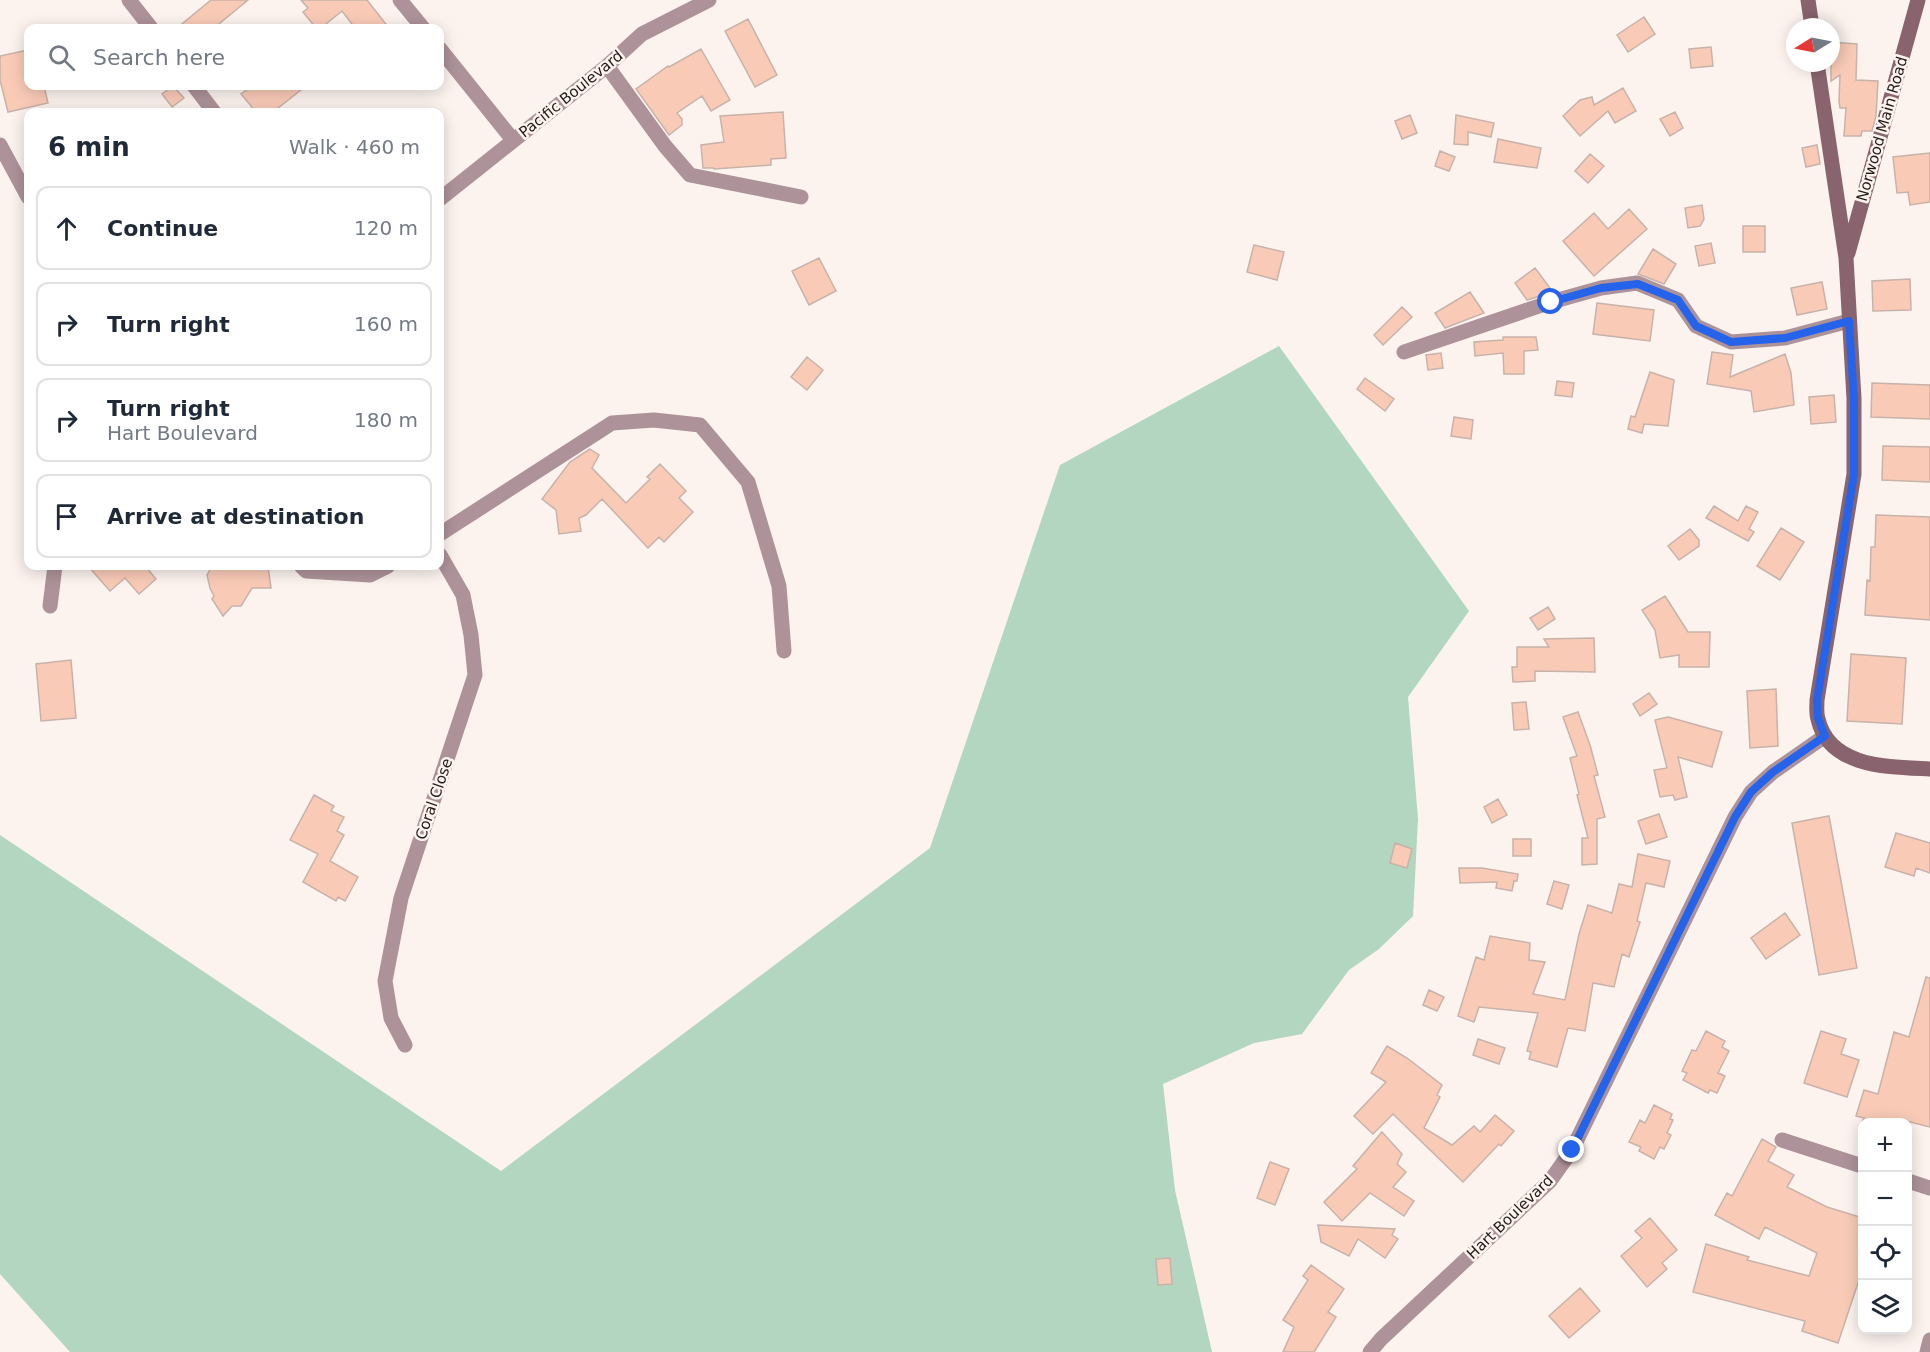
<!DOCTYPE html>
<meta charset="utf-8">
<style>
body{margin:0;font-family:"DejaVu Sans",sans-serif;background:#f2f2f3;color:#1f2937}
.controls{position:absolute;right:18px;bottom:18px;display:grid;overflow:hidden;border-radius:12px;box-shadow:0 3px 15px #0003}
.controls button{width:54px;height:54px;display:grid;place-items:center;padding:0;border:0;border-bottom:2px solid #e0e1e3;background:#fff;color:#1f2937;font:30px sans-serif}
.compass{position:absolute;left:1786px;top:18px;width:54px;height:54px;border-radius:50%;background:#fff;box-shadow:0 3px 15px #0003;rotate:260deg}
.stop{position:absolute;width:18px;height:18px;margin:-14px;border:4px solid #2563eb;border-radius:50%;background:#fff}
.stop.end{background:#2563eb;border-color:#fff;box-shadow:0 2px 6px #0008}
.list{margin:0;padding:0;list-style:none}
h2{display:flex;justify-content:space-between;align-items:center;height:78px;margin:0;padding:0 24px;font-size:26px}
h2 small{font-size:20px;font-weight:400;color:#747a83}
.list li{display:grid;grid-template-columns:39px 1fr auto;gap:18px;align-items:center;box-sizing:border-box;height:84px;margin:0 12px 12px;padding:0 12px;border:2px solid #e0e1e3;border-radius:12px}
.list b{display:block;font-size:22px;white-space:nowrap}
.list p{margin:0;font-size:20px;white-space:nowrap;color:#747a83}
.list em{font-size:20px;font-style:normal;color:#747a83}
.icon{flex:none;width:33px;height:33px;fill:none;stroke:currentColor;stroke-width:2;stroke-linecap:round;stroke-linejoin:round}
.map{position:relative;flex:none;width:1930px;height:1352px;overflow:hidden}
.search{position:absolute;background:#fff;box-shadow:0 3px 15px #0003;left:24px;top:24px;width:420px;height:66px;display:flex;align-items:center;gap:15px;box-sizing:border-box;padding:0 21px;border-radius:12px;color:#747a83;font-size:22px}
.panel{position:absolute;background:#fff;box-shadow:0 3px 15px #0003;left:24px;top:108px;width:420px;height:462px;border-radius:12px}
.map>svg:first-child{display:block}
</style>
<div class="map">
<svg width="1930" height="1352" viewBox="0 0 1930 1352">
<rect width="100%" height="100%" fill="#fcf3ef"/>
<path fill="#b2d6c0" d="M1279,346L1469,611L1408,697L1418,819L1413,916L1379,949L1349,970L1302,1034L1254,1043L1163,1084L1175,1190L1212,1352H70L0,1274V835L501,1171L930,848L1060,465Z"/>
<path fill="#f9cbb7" stroke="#c8b2a9" stroke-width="1.5" d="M211,0H248L214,28H177Z
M301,0H367L389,28H355L342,11L321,28H316L303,12L308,8Z
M1644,17L1655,34L1628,52L1617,35Z
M748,19L777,75L755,87L725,31Z
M1831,42L1857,44L1856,80L1878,81L1876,116L1872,131H1862L1861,136H1844L1846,108H1840L1839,101L1840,75L1831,81Z
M1711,47L1713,66L1691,68L1689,49Z
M701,49L730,100L711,111L702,96L677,113L682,119V125L669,135L636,89L668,66L669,67Z
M28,50V86H44L48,103L8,112L0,80V56Z
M173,86L184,98L172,107L162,94Z
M252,86H306L273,112H256L241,94Z
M1623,88L1636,111L1615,123L1608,111L1580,136L1563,116L1580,100L1592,97L1594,105Z
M783,112L786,158L771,159V165L714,169L713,168H703L701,145L724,142L720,116Z
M1675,112L1683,128L1670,136L1660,119Z
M1410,115L1417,133L1402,139L1395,121Z
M1456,115L1494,123L1491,137L1468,132V145L1454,144Z
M1498,139L1541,148L1537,168L1494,162Z
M1817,145L1820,164L1806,167L1802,148Z
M1440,151L1455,157L1449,171L1435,166Z
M1930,153V202L1910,205L1908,192L1897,193L1893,157Z
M1590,154L1604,166L1588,183L1575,171Z
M1702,205L1704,219L1700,226L1688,228L1685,208Z
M1629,209L1647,229L1594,276L1563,241L1594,213L1608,229Z
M1743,226H1765V252H1743Z
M1711,243L1715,263L1699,266L1695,246Z
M1254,245L1284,252L1277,280L1247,272Z
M1653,249L1676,264L1664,284L1638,274Z
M819,258L836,291L809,305L792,271Z
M1535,268L1550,288L1540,296L1527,300L1515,283Z
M1910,279L1911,310L1873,311L1872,281Z
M1822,282L1827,309L1797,315L1791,288Z
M1470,292L1484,313L1445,328L1435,313Z
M1597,303L1654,310L1650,341L1593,334Z
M1402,307L1412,317L1383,345L1374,335Z
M1503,337H1536L1538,350L1524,351V374H1504L1503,353L1475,356L1474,342L1503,340Z
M1712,352L1733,355L1730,377L1785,354L1791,373L1794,405L1754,412L1751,391L1707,384Z
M1441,353L1443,368L1428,370L1426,355Z
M807,357L823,370L807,390L791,377Z
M1650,372L1674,380L1668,426L1644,424L1642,433L1628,429L1631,416L1635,417Z
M1365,378L1394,399L1385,411L1357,389Z
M1557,381L1574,383L1572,397L1555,395Z
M1872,383L1930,385V419L1871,417Z
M1834,395L1836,422L1811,424L1809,397Z
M1454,417L1473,420L1471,439L1451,436Z
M1883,446L1930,447V482L1882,480Z
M590,449L599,455L592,468L626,503L650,479L647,477L660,464L686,491L679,498L693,512L664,542L659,537L648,548L602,499L586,515L579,518L581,531L559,534L556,510L542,499L570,462Z
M1714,506L1738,521L1746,506L1758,512L1749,529L1754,532L1748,541L1706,518Z
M1876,515L1930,517V620L1865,615L1867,580L1870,581L1871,547H1875Z
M1781,528L1804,542L1780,580L1757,566Z
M1690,529L1699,540V546L1679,560L1668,546Z
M88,566H145L156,579L139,594L125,578L110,591Z
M212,566H246L248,569L268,566L271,588H252L241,606H232L223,616L212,599L214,596L210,588L207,575Z
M1665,596L1688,632H1710L1709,667H1679V655L1660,658L1655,630L1642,610Z
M1548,607L1555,619L1538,630L1530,618Z
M1594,638L1595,672L1535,671V681L1513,682L1512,667H1517V647H1549L1544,639Z
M1851,654L1906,658L1902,724L1847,721Z
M71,660L76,718L41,721L36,664Z
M1776,689L1778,746L1750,748L1747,691Z
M1649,693L1657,704L1640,716L1633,704Z
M1526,702L1529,729L1514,730L1512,703Z
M1578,712L1590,745L1598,775L1594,776L1605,817L1597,819V864L1582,865V838H1588L1577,795L1579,794L1570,758L1577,756L1563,717Z
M1668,717L1722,732L1712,767L1678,757L1687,797L1675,800L1673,795L1660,797L1654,770L1667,768L1655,720Z
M314,795L334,806L331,811L344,817L337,831L344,835L330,861L358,877L345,901L338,897L336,901L303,882L318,854L290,840Z
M1498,799L1507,815L1492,823L1484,807Z
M1659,814L1667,837L1646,844L1638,821Z
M1829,816L1857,968L1819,975L1792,823Z
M1896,833L1930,843V873L1916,868L1914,876L1885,867Z
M1513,839H1531V856H1513Z
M1395,843L1412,849L1407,868L1390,863Z
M1638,854L1670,861L1664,887L1646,883L1637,921L1640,922L1629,957L1622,954L1614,987L1593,983L1585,1031L1568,1028L1557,1067L1529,1059L1531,1052L1527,1051L1538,1013L1479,1007L1474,1022L1458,1016L1476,957L1484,960L1490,936L1530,943L1529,960L1545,962L1533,994L1565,1000L1579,934L1588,905L1612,913L1619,884L1632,887Z
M1459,868H1482L1518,874L1517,881H1514L1512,891L1496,888L1497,882L1460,883Z
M1554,881L1569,885L1562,909L1547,904Z
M1785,913L1800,935L1766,959L1751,938Z
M1926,977L1930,978V1127L1910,1122H1862L1864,1118L1856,1116L1864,1090L1878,1094L1894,1032L1909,1037Z
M1429,990L1444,997L1437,1011L1423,1005Z
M1706,1031L1725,1041L1722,1047L1729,1051L1718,1073L1725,1076L1717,1093L1710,1090L1708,1093L1683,1080L1687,1073L1682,1071L1692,1050L1696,1051Z
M1821,1031L1846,1039L1841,1054L1859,1060L1847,1097L1804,1083Z
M1478,1039L1505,1048L1499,1064L1473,1055Z
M1387,1046L1407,1058L1442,1085L1437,1095L1440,1097L1424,1128L1452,1145L1474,1126L1480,1132L1495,1115L1514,1131L1501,1146L1499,1144L1463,1182L1393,1114L1373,1134L1354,1116L1386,1082L1371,1073Z
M1654,1105L1672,1114L1670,1119L1673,1120L1667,1133L1671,1135L1664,1149L1660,1147L1654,1159L1639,1151L1641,1147L1629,1142L1640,1120L1645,1123Z
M1382,1132L1402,1154L1397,1164L1406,1172L1393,1187L1414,1201L1404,1216L1370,1193L1342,1221L1324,1202L1357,1169L1353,1166Z
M1762,1139L1776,1147L1768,1161L1794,1175L1787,1187L1827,1207L1863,1218V1281L1859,1280L1838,1343L1802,1331L1805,1321L1693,1292L1706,1244L1749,1257L1747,1260L1809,1276L1817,1253L1765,1227L1759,1239L1715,1215L1727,1193L1732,1196Z
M1270,1162L1289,1169L1275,1205L1257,1198Z
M1650,1218L1677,1250L1662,1263L1667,1269L1647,1287L1621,1256L1642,1238L1635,1231Z
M1318,1225L1395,1229L1392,1235L1398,1239L1385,1258L1358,1239L1349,1256L1321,1242Z
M1170,1258L1172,1284L1158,1285L1156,1259Z
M1311,1265L1344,1289L1328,1312L1336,1317L1314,1352H1283L1294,1327L1283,1320L1308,1280L1303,1276Z
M1580,1288L1600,1311L1569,1338L1549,1316Z"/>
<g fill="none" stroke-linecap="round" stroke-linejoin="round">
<path stroke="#ad9399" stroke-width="15" d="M129,0L151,28
M400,0L423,28
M440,49L513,140
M607,66L665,146L690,175L801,197
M194,86L214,112
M0,145L28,197
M440,199L607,66L642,34L709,0
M1404,352L1551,302L1601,288L1637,283L1678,300L1696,326L1731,342L1785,338L1849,321
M440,534L612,423L654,420L700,425L748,482L779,586L784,651
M301,566L306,571L370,575L388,566
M50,606L55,566
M405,1045L391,1018L385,981L401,898L475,675L471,635L463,595L440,555
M1782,1140L1862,1166
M1908,1181L1930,1188
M1370,1352L1381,1339L1550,1181L1572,1150L1735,817L1751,792L1773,772L1825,736
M1927,1352L1930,1340"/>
<path stroke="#89646e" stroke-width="15" d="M1808,0L1812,27
M1817,63L1846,258L1854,399V474L1817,700C1817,706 1816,713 1818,719C1829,768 1890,767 1930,769
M1848,253L1918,0"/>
</g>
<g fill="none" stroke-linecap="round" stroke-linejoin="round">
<path stroke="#2563eb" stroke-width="8" d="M1551,302L1601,288L1638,284L1678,300L1696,326L1731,342L1785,338L1849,321L1854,399V474L1817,700L1818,718L1825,736L1773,772L1751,792L1735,817L1572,1150"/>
</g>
<g text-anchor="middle" stroke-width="5" stroke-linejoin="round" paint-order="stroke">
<g font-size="15" fill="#221916" stroke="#fcf3ef">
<text transform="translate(571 94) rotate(-39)" y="5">Pacific Boulevard</text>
<text transform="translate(1882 129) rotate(-74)" y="5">Norwood Main Road</text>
<text transform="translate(434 799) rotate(-71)" y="5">Coral Close</text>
<text transform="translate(1510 1217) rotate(-44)" y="5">Hart Boulevard</text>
</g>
</g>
</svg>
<div class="controls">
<button>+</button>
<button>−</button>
<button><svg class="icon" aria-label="locate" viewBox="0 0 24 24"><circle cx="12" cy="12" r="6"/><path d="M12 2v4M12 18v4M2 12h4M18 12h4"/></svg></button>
<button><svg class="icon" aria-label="layers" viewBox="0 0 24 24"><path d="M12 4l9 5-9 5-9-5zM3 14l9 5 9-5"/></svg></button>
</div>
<svg class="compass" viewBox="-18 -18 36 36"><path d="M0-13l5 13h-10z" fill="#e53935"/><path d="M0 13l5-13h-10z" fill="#747a83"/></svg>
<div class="stop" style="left:1551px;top:302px"></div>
<div class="stop end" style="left:1572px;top:1150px"></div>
<div class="search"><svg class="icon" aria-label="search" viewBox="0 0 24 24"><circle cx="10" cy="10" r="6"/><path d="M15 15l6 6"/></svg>Search here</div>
<section class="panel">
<h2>6 min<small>Walk · 460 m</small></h2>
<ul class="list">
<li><svg class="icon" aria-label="ahead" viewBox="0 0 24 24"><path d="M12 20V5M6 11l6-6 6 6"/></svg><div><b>Continue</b></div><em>120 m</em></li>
<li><svg class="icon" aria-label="right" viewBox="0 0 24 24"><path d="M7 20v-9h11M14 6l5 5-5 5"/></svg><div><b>Turn right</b></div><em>160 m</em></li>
<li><svg class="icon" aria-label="right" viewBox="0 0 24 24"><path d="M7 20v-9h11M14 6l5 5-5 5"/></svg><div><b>Turn right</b><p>Hart Boulevard</p></div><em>180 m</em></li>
<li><svg class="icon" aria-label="arrive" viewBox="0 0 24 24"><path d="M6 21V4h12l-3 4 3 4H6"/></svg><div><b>Arrive at destination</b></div></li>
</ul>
</section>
</div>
